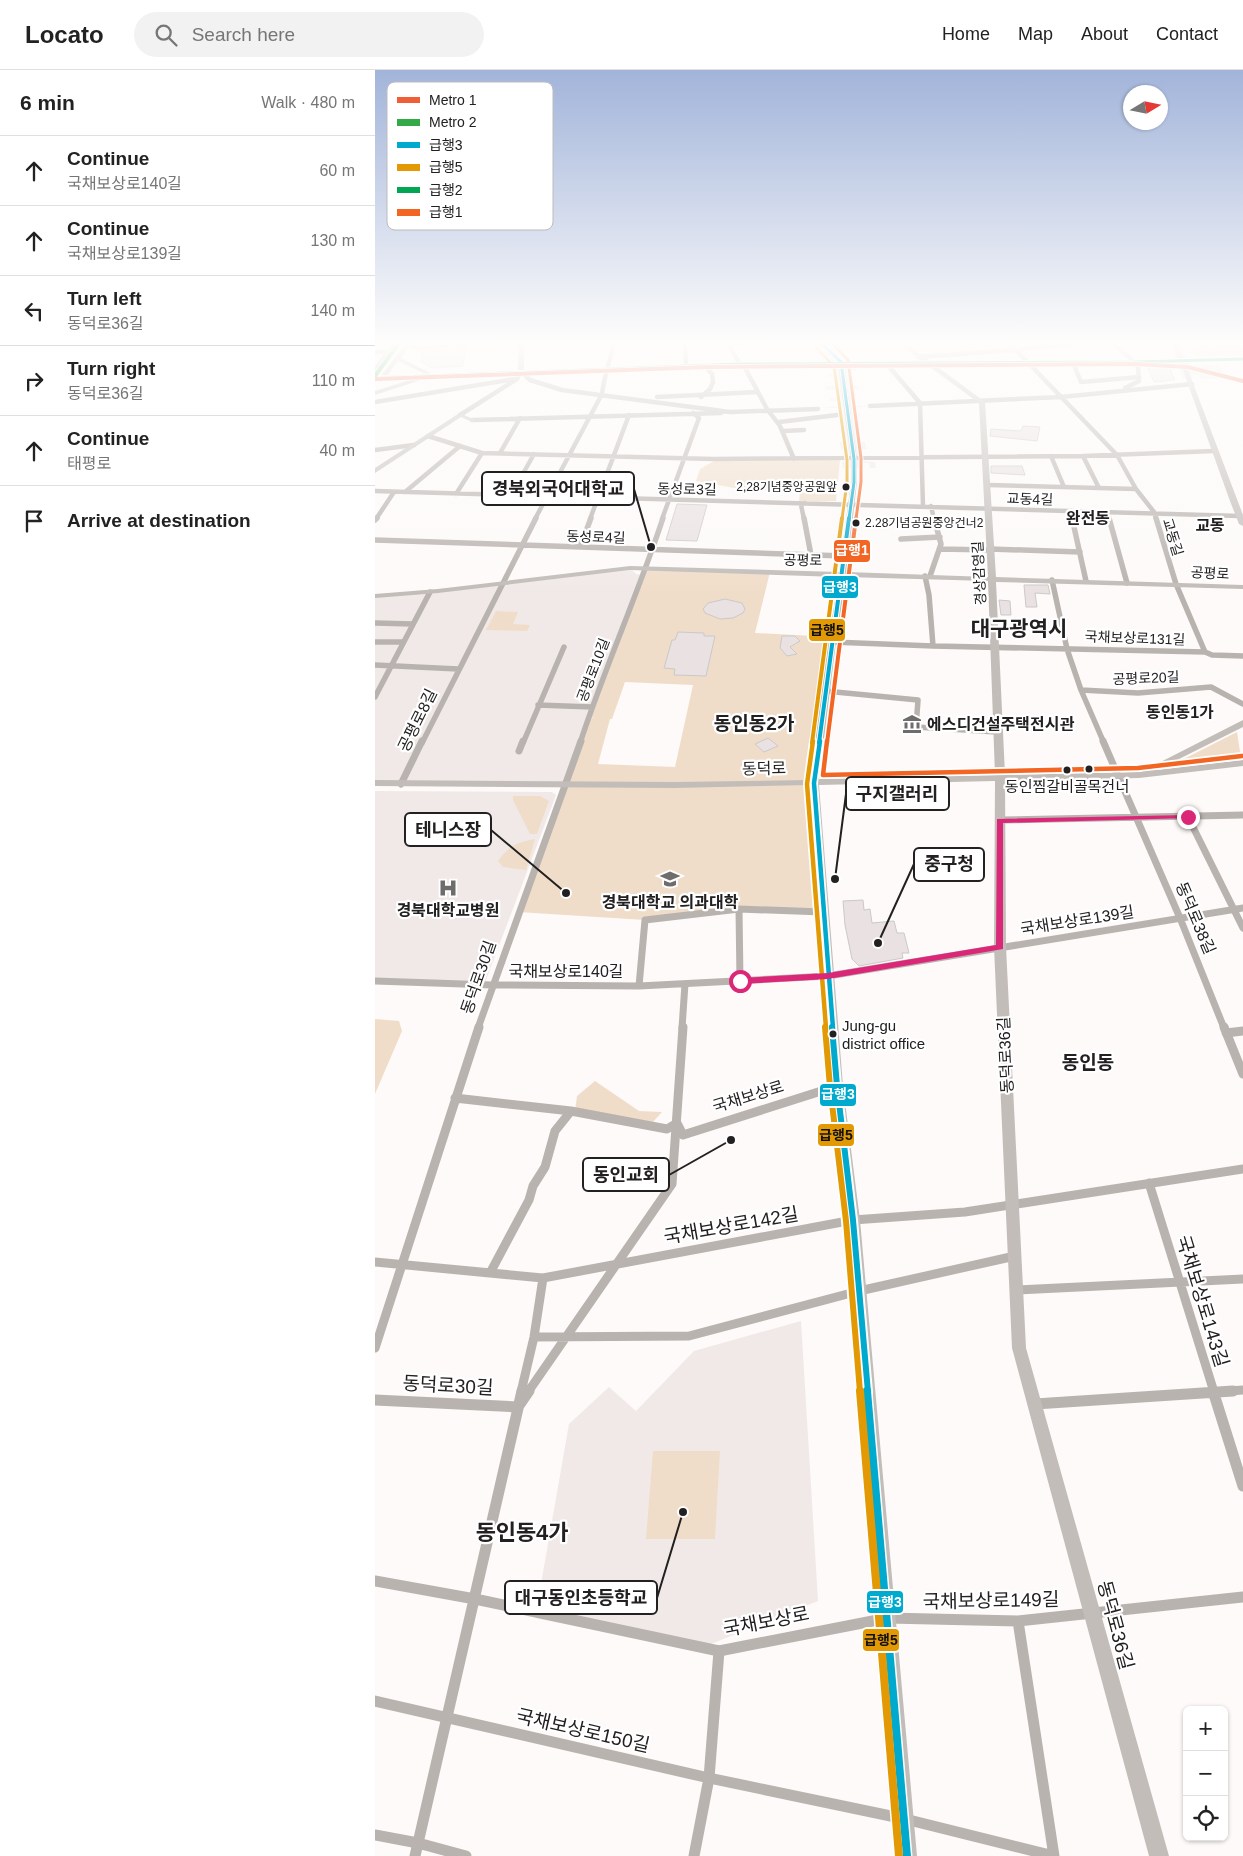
<!DOCTYPE html>
<meta charset="utf-8">
<style>
body{margin:0;font-family:Helvetica,"Noto Sans KR",sans-serif;background:#f2f2f2;color:#222}
.controls{position:absolute;right:15px;bottom:15px;display:grid;overflow:hidden;border-radius:8px;box-shadow:0 1px 4px #0004}
.controls button{width:45px;height:45px;display:grid;place-items:center;padding:0;border:0;border-bottom:1px solid #e0e0e0;background:#fff;color:#222;font:25px sans-serif}
.compass{position:absolute;left:748px;top:15px;width:45px;height:45px;border-radius:50%;background:#fff;box-shadow:0 1px 4px #0004;rotate:80deg}
.stop{position:absolute;width:15px;height:15px;margin:-11px;border:4px solid #db2777;border-radius:50%;background:#fff}
.stop.end{background:#db2777;border-color:#fff;box-shadow:0 1px 5px #0008}
.list{margin:0;padding:0;list-style:none}
h2{display:flex;justify-content:space-between;align-items:center;height:65px;margin:0;padding:0 20px;font-size:21px}
h2 small{font-size:16px;font-weight:400;color:#767676}
.list li{display:grid;grid-template-columns:32px 1fr auto;gap:15px;align-items:center;box-sizing:border-box;height:70px;padding:0 20px;border-top:1px solid #e0e0e0}
.list b{display:block;font-size:19px;white-space:nowrap}
.list p{margin:0;font-size:16px;white-space:nowrap;color:#767676}
.list em{font-size:16px;font-style:normal;color:#767676}
.icon{flex:none;width:28px;height:28px;fill:none;stroke:currentColor;stroke-width:2;stroke-linecap:round;stroke-linejoin:round}
.map{position:relative;flex:none;width:868px;height:1786px;overflow:hidden}
header{display:flex;align-items:center;gap:30px;box-sizing:border-box;height:70px;padding:0 25px;background:#fff;border-bottom:1px solid #e0e0e0}
header strong{font-size:24px}
nav{display:flex;gap:28px;margin-inline-start:auto;font-size:18px}
.search{width:350px;height:45px;background:#f2f2f2;display:flex;align-items:center;gap:12px;box-sizing:border-box;padding:0 18px;border-radius:28px;color:#767676;font-size:19px}
main{display:flex}
aside{flex:1;background:#fff}
.map>svg:first-child{display:block}
</style>
<header>
<strong>Locato</strong>
<div class="search"><svg class="icon" aria-label="search" viewBox="0 0 24 24"><circle cx="10" cy="10" r="6"/><path d="M15 15l6 6"/></svg>Search here</div>
<nav><a>Home</a><a>Map</a><a>About</a><a>Contact</a></nav>
</header>
<main>
<aside>
<h2>6 min<small>Walk · 480 m</small></h2>
<ul class="list">
<li><svg class="icon" aria-label="ahead" viewBox="0 0 24 24"><path d="M12 20V5M6 11l6-6 6 6"/></svg><div><b>Continue</b><p>국채보상로140길</p></div><em>60 m</em></li>
<li><svg class="icon" aria-label="ahead" viewBox="0 0 24 24"><path d="M12 20V5M6 11l6-6 6 6"/></svg><div><b>Continue</b><p>국채보상로139길</p></div><em>130 m</em></li>
<li><svg class="icon" aria-label="left" viewBox="0 0 24 24"><path d="M17 20v-9H6M10 6l-5 5 5 5"/></svg><div><b>Turn left</b><p>동덕로36길</p></div><em>140 m</em></li>
<li><svg class="icon" aria-label="right" viewBox="0 0 24 24"><path d="M7 20v-9h11M14 6l5 5-5 5"/></svg><div><b>Turn right</b><p>동덕로36길</p></div><em>110 m</em></li>
<li><svg class="icon" aria-label="ahead" viewBox="0 0 24 24"><path d="M12 20V5M6 11l6-6 6 6"/></svg><div><b>Continue</b><p>태평로</p></div><em>40 m</em></li>
<li><svg class="icon" aria-label="arrive" viewBox="0 0 24 24"><path d="M6 21V4h12l-3 4 3 4H6"/></svg><div><b>Arrive at destination</b></div></li>
</ul>
</aside>
<div class="map">
<svg width="868" height="1786" viewBox="0 0 868 1786">
<rect width="100%" height="100%" fill="#fdfaf9"/>
<path fill="#f1e9e8" d="M442,273H453L465,286L463,282H465L473,289H468L474,294L473,298L486,295L481,298V302L478,300H473L475,315H482L483,319H476L478,336H495L479,338L480,343H484L485,347H481L480,345L484,376H486V372H490L491,379H485L487,391L500,392L501,398H495L494,393H487L488,398H474L473,394H471V398H468L467,392H473L471,379H466L465,372H469L471,377L466,345V347H463V344L466,343V338H446L465,336L464,331H455V328H464L463,320H451L450,316H463L461,307H453V304L461,303L460,300L458,302L456,299L452,297L460,298V296L455,287L448,289L451,288L448,283H451Z
M795,277H807L818,302L821,301L818,295H845L851,309H826L824,305H816L818,309H808Z
M257,500L261,504L269,505L192,713H0V525Z
M0,721L177,722L181,725L108,918L0,912Z
M426,1251L443,1531L321,1580L160,1548L194,1354L234,1317L261,1341L319,1281Z"/>
<path fill="#f0ddc9" fill-rule="evenodd" d="M808,273H865L868,285L829,286L816,284L810,280Z
M341,390H465L461,431H424L425,421L370,420L321,411L325,399Z
M271,498L395,502L380,563L458,567L439,713L448,842L364,839L270,850L143,842L213,648H220L213,647ZM250,612L318,615L300,697L223,694L235,649H237Z
M121,541L143,542L138,554L155,555L152,561L111,560Z
M862,662L866,688L801,693Z
M138,726H165L174,731L162,764H155L138,730Z
M160,769L151,800L128,797L123,791C133,776 143,772 160,769Z
M0,949L24,951L27,961L0,1024Z
M220,1011L264,1041L287,1042L278,1052L200,1041L202,1026Z
M278,1381H345L340,1469H271Z"/>
<path fill="#e9e1e2" stroke="#cbc9c9" d="M831,273H865L868,281L834,282Z
M90,278L88,296L57,298L46,292L47,281Z
M772,296L794,297L800,310L779,312Z
M648,356L665,357L662,371L615,366L616,359L646,361Z
M616,396H647L650,405L616,403Z
M302,434L332,435L322,471L291,470Z
M649,515H673L675,524L660,523L662,537H651Z
M350,529L367,533L370,539L368,543L358,548L345,549L330,543L328,539L333,533Z
M624,530L635,531L636,545H626Z
M303,562L329,563V566H340L331,606L299,605L300,599L289,598L297,570H300Z
M407,566H420L425,571L415,577L422,584L412,586L405,578Z
M393,668L403,676L389,682L380,674Z
M488,830L489,840L495,839L497,853L519,851L522,863H529L534,883H527L528,888L484,896L477,889L470,855L468,831Z"/>
<g fill="none" stroke-linecap="round" stroke-linejoin="round">
<path stroke="#b9b3af" stroke-width="4.5" d="M310,273L311,296
M353,273L364,293L369,296L392,339L405,356L419,389
M631,273L641,280L742,385L761,419L779,442L781,449
M354,275L370,273
M0,282H14
M543,287L641,280L702,273
M511,293L545,333L548,436
M698,293L706,312L764,307
M750,318L764,311L763,297L759,292
M282,327L382,322
M326,327L335,319L338,312L337,304L329,295
M0,332L140,309
M495,336L686,327L817,314
M85,345L142,309L146,302L155,310L187,320L355,342L443,339
M97,350L346,343
M404,352L462,345
M408,361L429,360
M53,366L107,383L339,389L708,386L839,381
M0,380L39,375
M125,383L145,348
M676,386L689,417
M708,386L724,418
M613,415L761,419
M0,421L865,446
M30,422L85,376
M81,424L107,383
M136,425L159,384
M556,436L559,449
M696,441L698,449
M732,442L734,449
M1,449L19,422
M160,449L227,324C229,306 235,291 239,273
M215,449L254,345
M287,449L324,348L318,343
M429,449L426,435L430,433"/>
<path stroke="#b9b3af" stroke-width="5.5" d="M429,448L436,485
M697,448L711,511
M734,448L752,513
M781,448L801,514L830,582
M0,450L2,448
M526,469L565,467
M0,470L470,486
M205,477L216,448
M565,479L615,480
M615,479L705,482
M550,506L554,525L558,576L830,582L837,585L868,586
M555,506L566,474L559,448
M677,510L692,579L706,620L729,673
M0,553L37,554
M0,572H27
M457,572L558,576
M0,595L83,599
M706,620L763,623L836,617L868,634
M450,621L543,630L541,657L622,662
M0,627L55,522
M163,635L217,637
M47,673L161,448
M148,673L189,577
M205,673C230,597 263,524 288,448"/>
<path stroke="#b9b3af" stroke-width="7" d="M728,671L805,848L849,958
M144,681L148,671
M26,714L47,671
M813,747L868,858
M625,750L868,745
M364,839L365,911
M0,911L117,915L264,916L453,906L868,838
M264,916L270,850L364,839L448,842
M103,958L206,671
M307,958L310,914"/>
<path stroke="#b9b3af" stroke-width="9" d="M849,957L868,1004
M851,963L868,961
M80,1028L196,1041L292,1059L302,1053
M303,1055L308,1065L462,1016
M774,1113L839,1322
M0,1192L168,1208L478,1150L590,1142L868,1099
M115,1203L154,1130L158,1116L170,1097L180,1061L196,1041
M642,1220L868,1209
M159,1267L314,1266L484,1221L640,1186
M0,1278L104,957
M146,1322L159,1267L168,1208
M153,1322L297,1114L308,957
M839,1322L868,1320"/>
<path stroke="#b9b3af" stroke-width="11" d="M838,1321L868,1416
M0,1330L143,1337L154,1321
M660,1334L858,1321
M0,1511L100,1529L344,1581L513,1548L643,1551L868,1527
M643,1551L679,1786
M0,1631L334,1708L530,1749L679,1786
M0,1765L43,1773L91,1786
M40,1786L147,1321
M319,1786L334,1708L344,1581"/>
<path fill="#c2bdb9" fill-rule="evenodd" d="M17,273H23L0,302V296Z
M31,273H37L42,276L119,273L42,280L34,277L26,288L57,304L143,301V273H149V301L365,292H462L443,273H450L469,292L547,291L523,273H530L555,291L754,290L734,273H741L760,290L803,289L796,273H802L809,289L868,287V291L810,292L868,445V456L864,454L855,431L805,292L560,295L610,332L621,507L868,515V519L621,512L630,705L766,702L868,650V657L782,700L868,690V696L764,708L630,711L631,877L651,1278L794,1786H774L637,1278L619,877L620,711L444,715L468,1016L485,1150L542,1786H522L471,1150L456,1016L434,715L300,718L0,716V710L300,712L435,710L453,572L464,507L255,500L63,523L0,528V524L63,519L255,496L464,502L476,412V389L463,295L365,296L41,308L44,310L43,311L0,325V321L41,308L10,309L6,312L0,310V306H6ZM23,291L50,304L12,306ZM469,295H552L604,333L613,507L472,502L482,412V389ZM471,507L613,511L620,705L444,709L461,572Z
M83,344H87L100,350L97,352L86,347L0,403V398Z"/>
<g stroke="#fff" stroke-width="5">
<path id="bus-1-far4" d="M446,273L466,292L479,389V412L474,449"/>
</g>
<g stroke="#fff" stroke-width="6">
<path id="bus-1-far3" d="M444,673L474,448"/>
</g>
<g stroke="#fff" stroke-width="8">
<path id="bus-1-far2" d="M445,671L439,713L458,958"/>
</g>
<g stroke="#fff" stroke-width="10">
<path id="bus-1-far1" d="M457,957L462,1016L478,1150L493,1322"/>
</g>
<g stroke="#fff" stroke-width="11">
<path id="bus-1" d="M492,1321L532,1786"/>
</g>
<g stroke="#fff" stroke-width="5">
<path id="bus-2-far4" d="M441,278L459,296L472,390V412L467,449"/>
</g>
<g stroke="#fff" stroke-width="6">
<path id="bus-2-far3" d="M437,673L467,448"/>
</g>
<g stroke="#fff" stroke-width="8">
<path id="bus-2-far2" d="M438,671L432,714L451,958"/>
</g>
<g stroke="#fff" stroke-width="10">
<path id="bus-2-far1" d="M450,957L455,1017L471,1151L485,1322"/>
</g>
<g stroke="#fff" stroke-width="11">
<path id="bus-2" d="M485,1321L524,1786"/>
</g>
<g stroke="#fff" stroke-width="5">
<path id="bus-3" d="M0,308L365,294L759,292L868,289"/>
</g>
<g stroke="#fff" stroke-width="5">
<path id="bus-4-far2" d="M457,273L473,290L486,388V412L481,449"/>
</g>
<g stroke="#fff" stroke-width="6">
<path id="bus-4-far1" d="M452,673L481,448"/>
</g>
<g stroke="#fff" stroke-width="8">
<path id="bus-4" d="M452,671L448,705L763,698L867,686"/>
</g>
<use href="#bus-1-far4" stroke="#00a9ce" stroke-width="3"/>
<use href="#bus-1-far3" stroke="#00a9ce" stroke-width="4"/>
<use href="#bus-1-far2" stroke="#00a9ce" stroke-width="4.5"/>
<use href="#bus-1-far1" stroke="#00a9ce" stroke-width="6"/>
<use href="#bus-1" stroke="#00a9ce" stroke-width="8"/>
<use href="#bus-2-far4" stroke="#e29903" stroke-width="3"/>
<use href="#bus-2-far3" stroke="#e29903" stroke-width="4"/>
<use href="#bus-2-far2" stroke="#e29903" stroke-width="4.5"/>
<use href="#bus-2-far1" stroke="#e29903" stroke-width="6"/>
<use href="#bus-2" stroke="#e29903" stroke-width="8"/>
<use href="#bus-3" stroke="#00a651" stroke-width="3"/>
<use href="#bus-4-far2" stroke="#f26522" stroke-width="3"/>
<use href="#bus-4-far1" stroke="#f26522" stroke-width="4"/>
<use href="#bus-4" stroke="#f26522" stroke-width="4.5"/>
<g stroke="#fff" stroke-width="5.5">
<path id="metro-1" d="M0,309L333,297L760,294L813,297L868,311"/>
</g>
<g stroke="#fff" stroke-width="5.5">
<path id="metro-2" d="M0,306L24,273"/>
</g>
<use href="#metro-1" stroke="#ef5e37" stroke-width="4"/>
<use href="#metro-2" stroke="#33aa46" stroke-width="4"/>
</g>
<linearGradient id="sky" x2="0" y2="1"><stop stop-color="#a2b4da"/><stop offset="0.52" stop-color="#fefdfc"/><stop offset="1" stop-color="#fefdfc" stop-opacity="0"/></linearGradient>
<rect width="868" height="523" fill="url(#sky)"/>
<path fill="#db2777" d="M813,745H815V748L628,753V879L453,909L365,914L361,911L365,908L453,903L621,875L622,749Z"/>
<defs>
<g id="museum-bare" transform="scale(1.5)"><path d="M0-6L6-3V-2H-6V-3ZM-5-1h2V3h-2ZM-1-1h2V3h-2ZM3-1h2V3H3ZM-6 4H6V6H-6Z" fill="#6f6c6c" stroke="#fff" stroke-width="2.5" paint-order="stroke"/></g>
<g id="university-bare" transform="scale(1.5)"><path d="M0-5L7-2L0 1L-7-2ZM-4 1L0 2.5L4 1V4Q0 6-4 4Z" fill="#6f6c6c" stroke="#fff" stroke-width="2.5" paint-order="stroke"/></g>
<g id="hospital-bare" transform="scale(1.5)"><path d="M-5-5h3v3.5h4V-5h3V5h-3V1.5h-4V5h-3Z" fill="#6f6c6c" stroke="#fff" stroke-width="2.5" paint-order="stroke"/></g>
</defs>
<g fill-rule="evenodd">
<use href="#museum-bare" x="537" y="654"/>
<use href="#university-bare" x="295" y="809"/>
<use href="#hospital-bare" x="73" y="818"/>
</g>
<g fill="#222020" stroke="#fff" stroke-width="2">
<circle cx="471" cy="417" r="4.5"/>
<circle cx="481" cy="453" r="4.5"/>
<circle cx="714" cy="699" r="4.5"/>
<circle cx="692" cy="700" r="4.5"/>
<circle cx="458" cy="964" r="4.5"/>
</g>
<g text-anchor="middle" stroke-width="4.5" stroke-linejoin="round" paint-order="stroke">
<g font-size="12" fill="#222020" stroke="#fff" text-anchor="end">
<text x="462" y="421">2,28기념중앙공원앞</text>
<text x="490" y="457" text-anchor="start">2.28기념공원중앙건너2</text>
</g>
<g font-size="14" fill="#222020" stroke="#fff">
<text transform="translate(312 419) rotate(1)" y="5">동성로3길</text>
<text transform="translate(655 429) rotate(2)" y="5">교동4길</text>
<text transform="translate(221 467) rotate(2)" y="5">동성로4길</text>
<text transform="translate(798 467) rotate(73)" y="5">교동길</text>
<text transform="translate(428 490) rotate(1)" y="5">공평로</text>
<text transform="translate(604 503) rotate(-93)" y="5">경상감영길</text>
<text transform="translate(835 503) rotate(3)" y="5">공평로</text>
<text transform="translate(760 568) rotate(2)" y="5">국채보상로131길</text>
<text transform="translate(218 600) rotate(-69)" y="5">공평로10길</text>
<text transform="translate(771 608) rotate(-2)" y="5">공평로20길</text>
</g>
<g font-size="15" fill="#222020" stroke="#fff">
<text x="692" y="722">동인찜갈비골목건너</text>
<text x="467" y="961" text-anchor="start">Jung-gu<tspan x="467" dy="18">district office</tspan></text>
</g>
<g font-size="16" font-weight="bold" fill="#222020" stroke="#fff">
<text x="713" y="454">완전동</text>
<text x="835" y="461">교동</text>
<text x="805" y="648">동인동1가</text>
</g>
<g font-size="16" fill="#222020" stroke="#fff">
<text transform="translate(42 650) rotate(-64)" y="6">공평로8길</text>
<text transform="translate(389 698) rotate(-1)" y="6">동덕로</text>
<text transform="translate(821 848) rotate(67)" y="6">동덕로38길</text>
<text transform="translate(702 850) rotate(-9)" y="6">국채보상로139길</text>
<text x="191" y="907">국채보상로140길</text>
<text transform="translate(103 907) rotate(-71)" y="6">동덕로30길</text>
<text transform="translate(630 985) rotate(-93)" y="6">동덕로36길</text>
<text transform="translate(373 1026) rotate(-17)" y="6">국채보상로</text>
</g>
<g font-size="16" font-weight="bold" fill="#222020" stroke="#fff">
<text x="552" y="660" text-anchor="start">에스디건설주택전시관</text>
<text x="295" y="838">경북대학교 의과대학</text>
<text x="73" y="846">경북대학교병원</text>
</g>
<g font-size="19" font-weight="bold" fill="#222020" stroke="#fff">
<text x="379" y="660">동인동2가</text>
<text x="713" y="999">동인동</text>
</g>
<g font-size="19" fill="#222020" stroke="#fff">
<text transform="translate(356 1155) rotate(-10)" y="7">국채보상로142길</text>
<text transform="translate(828 1231) rotate(73)" y="7">국채보상로143길</text>
<text transform="translate(73 1315) rotate(3)" y="7">동덕로30길</text>
<text transform="translate(616 1530) rotate(-1)" y="7">국채보상로149길</text>
<text transform="translate(391 1551) rotate(-11)" y="7">국채보상로</text>
<text transform="translate(741 1555) rotate(75)" y="7">동덕로36길</text>
<text transform="translate(208 1660) rotate(13)" y="7">국채보상로150길</text>
</g>
<g font-size="21" font-weight="bold" fill="#222020" stroke="#fff">
<text x="644" y="566">대구광역시</text>
</g>
<g font-size="22" font-weight="bold" fill="#222020" stroke="#fff">
<text x="147" y="1470">동인동4가</text>
</g>
</g>
<rect x="12" y="12" width="166" height="148" rx="8" fill="#fff" stroke="#bdbcbc" stroke-width="1"/>
<rect x="22" y="27" width="23" height="6" fill="#ef5e37"/>
<rect x="22" y="49" width="23" height="7" fill="#33aa46"/>
<rect x="22" y="72" width="23" height="6" fill="#00a9ce"/>
<rect x="22" y="94" width="23" height="7" fill="#e29903"/>
<rect x="22" y="117" width="23" height="6" fill="#00a651"/>
<rect x="22" y="139" width="23" height="7" fill="#f26522"/>
<g font-size="14" fill="#222020">
<text x="54" y="35">Metro 1</text>
<text x="54" y="57">Metro 2</text>
<text x="54" y="80">급행3</text>
<text x="54" y="102">급행5</text>
<text x="54" y="125">급행2</text>
<text x="54" y="147">급행1</text>
</g>
<path fill="none" stroke="#222020" stroke-width="2" d="M276 477L259 419M460 809L471 724M191 823L116 760M503 873L539 794M356 1070L294 1105M308 1442L282 1528"/>
<g fill="#222020" stroke="#fff" stroke-width="2">
<circle cx="276" cy="477" r="5"/>
<circle cx="460" cy="809" r="5"/>
<circle cx="191" cy="823" r="5"/>
<circle cx="503" cy="873" r="5"/>
<circle cx="356" cy="1070" r="5"/>
<circle cx="308" cy="1442" r="5"/>
</g>
<g fill="#fff" stroke="#222020" stroke-width="2">
<rect x="107" y="402" width="152" height="33" rx="5"/>
<rect x="471" y="707" width="103" height="33" rx="5"/>
<rect x="30" y="743" width="86" height="33" rx="5"/>
<rect x="539" y="778" width="70" height="33" rx="5"/>
<rect x="208" y="1088" width="86" height="33" rx="5"/>
<rect x="130" y="1511" width="152" height="33" rx="5"/>
</g>
<g font-size="18" text-anchor="middle" font-weight="bold" fill="#222020">
<text x="183" y="425">경북외국어대학교</text>
<text x="522" y="730">구지갤러리</text>
<text x="73" y="766">테니스장</text>
<text x="574" y="800">중구청</text>
<text x="251" y="1111">동인교회</text>
<text x="206" y="1534">대구동인초등학교</text>
</g>
<g stroke="#fff" stroke-width="2">
<rect x="458" y="469" width="38" height="24" rx="5" fill="#f26522"/>
<rect x="446" y="505" width="38" height="24" rx="5" fill="#00a9ce"/>
<rect x="433" y="548" width="38" height="24" rx="5" fill="#e29903"/>
<rect x="444" y="1013" width="38" height="24" rx="5" fill="#00a9ce"/>
<rect x="442" y="1053" width="38" height="24" rx="5" fill="#e29903"/>
<rect x="491" y="1520" width="38" height="24" rx="5" fill="#00a9ce"/>
<rect x="487" y="1558" width="38" height="24" rx="5" fill="#e29903"/>
</g>
<g font-size="14" text-anchor="middle" font-weight="bold" fill="#fff">
<text x="477" y="485">급행1</text>
<text x="465" y="522">급행3</text>
<text x="463" y="1029">급행3</text>
<text x="510" y="1537">급행3</text>
</g>
<g font-size="14" text-anchor="middle" font-weight="bold" fill="#111">
<text x="452" y="565">급행5</text>
<text x="461" y="1070">급행5</text>
<text x="506" y="1575">급행5</text>
</g>
</svg>
<div class="controls">
<button>+</button>
<button>−</button>
<button><svg class="icon" aria-label="locate" viewBox="0 0 24 24"><circle cx="12" cy="12" r="6"/><path d="M12 2v4M12 18v4M2 12h4M18 12h4"/></svg></button>
</div>
<svg class="compass" viewBox="-18 -18 36 36"><path d="M0-13l5 13h-10z" fill="#e53935"/><path d="M0 13l5-13h-10z" fill="#767676"/></svg>
<div class="stop" style="left:365px;top:911px"></div>
<div class="stop end" style="left:813px;top:747px"></div>
</div>
</main>
